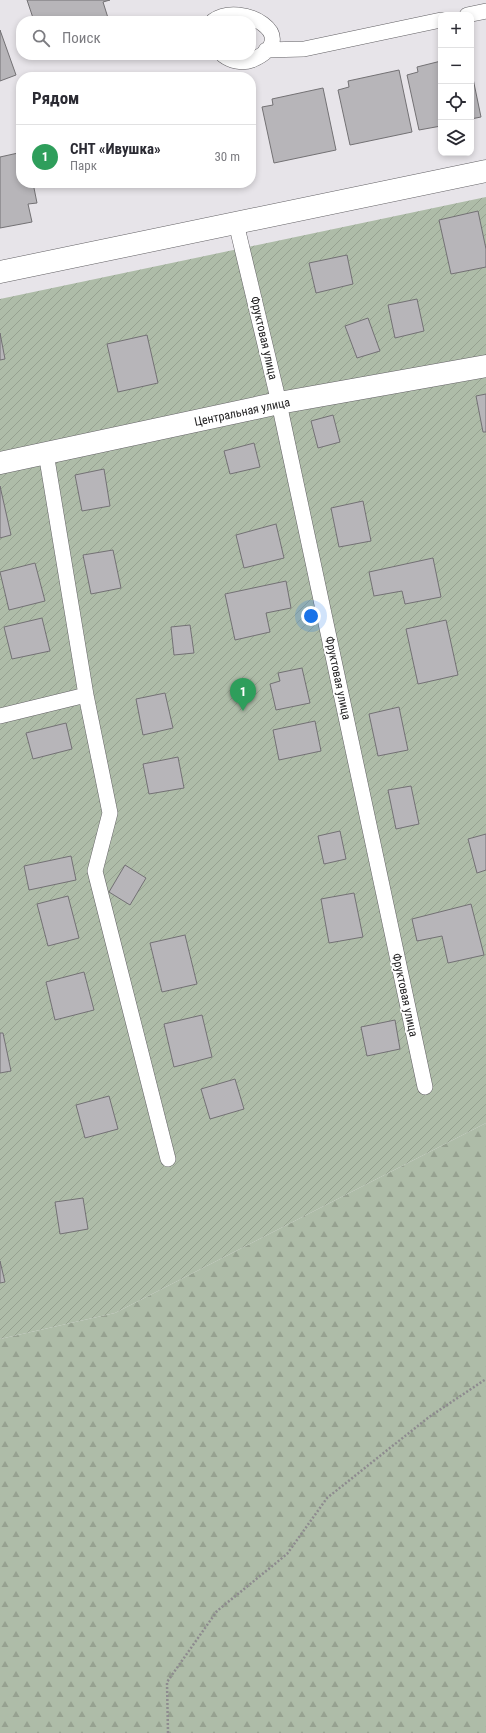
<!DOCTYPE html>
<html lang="ru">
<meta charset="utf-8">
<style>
body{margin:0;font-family:"Roboto Condensed",sans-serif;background:#f7f7f7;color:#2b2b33}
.controls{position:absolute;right:12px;top:12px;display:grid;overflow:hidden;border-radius:8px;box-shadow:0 2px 6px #0003}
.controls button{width:36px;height:36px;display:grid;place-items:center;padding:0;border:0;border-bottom:1px solid #e1e1e2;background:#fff;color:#2b2b33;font:20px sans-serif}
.you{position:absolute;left:311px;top:616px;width:14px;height:14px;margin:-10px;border:3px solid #fff;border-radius:50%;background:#1a73e8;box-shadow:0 0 0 6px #1a73e833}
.badge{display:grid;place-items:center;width:26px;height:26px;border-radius:50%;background:#111827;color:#fff;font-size:13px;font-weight:700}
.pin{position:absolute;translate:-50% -33px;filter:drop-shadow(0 1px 2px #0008)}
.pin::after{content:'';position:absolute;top:21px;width:14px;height:12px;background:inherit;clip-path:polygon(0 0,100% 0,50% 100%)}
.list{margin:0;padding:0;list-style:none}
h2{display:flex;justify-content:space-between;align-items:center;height:52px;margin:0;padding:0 16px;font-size:17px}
h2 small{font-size:13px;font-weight:400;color:#7c7c81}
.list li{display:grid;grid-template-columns:26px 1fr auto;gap:12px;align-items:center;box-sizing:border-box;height:64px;padding:0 16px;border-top:1px solid #e1e1e2}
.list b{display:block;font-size:15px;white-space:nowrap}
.list p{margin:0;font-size:13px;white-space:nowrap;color:#7c7c81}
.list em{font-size:13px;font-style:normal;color:#7c7c81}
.icon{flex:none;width:22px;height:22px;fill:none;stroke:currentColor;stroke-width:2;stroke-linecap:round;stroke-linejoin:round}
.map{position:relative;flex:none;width:486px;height:1733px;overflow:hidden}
.search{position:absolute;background:#fff;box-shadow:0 2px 6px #0003;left:16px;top:16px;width:240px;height:44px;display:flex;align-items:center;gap:10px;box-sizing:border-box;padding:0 14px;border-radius:16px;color:#7c7c81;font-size:15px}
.panel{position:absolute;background:#fff;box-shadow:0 2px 6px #0003;left:16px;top:72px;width:240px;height:116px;border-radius:16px}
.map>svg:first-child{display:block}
</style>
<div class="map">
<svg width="486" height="1733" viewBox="0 0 486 1733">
<defs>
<pattern id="forest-firs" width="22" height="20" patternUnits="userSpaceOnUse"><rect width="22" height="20" fill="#aebca8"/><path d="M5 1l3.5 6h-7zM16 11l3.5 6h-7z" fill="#96a190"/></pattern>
<pattern id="garden-furrows" width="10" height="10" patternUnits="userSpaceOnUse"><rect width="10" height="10" fill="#aebca8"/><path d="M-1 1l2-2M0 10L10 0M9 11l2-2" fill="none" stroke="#96a190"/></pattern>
</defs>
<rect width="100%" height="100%" fill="#e7e4e9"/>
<path fill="url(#forest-firs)" d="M486,1123V1733H0V1339L115,1313Z"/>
<path fill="url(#garden-furrows)" d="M486,197V1123L115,1313L0,1339V299Z"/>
<path fill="#b7b5b9" stroke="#737174" d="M27,0H110L103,2L109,21H34Z
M0,30L16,75L0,81Z
M441,61V126L419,130L407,75L418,72L417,67Z
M471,69L481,117L471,119Z
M399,70L412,132L350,145L338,90L349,87L348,81Z
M323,88L336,150L274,163L262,107L273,105L272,99Z
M18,153L21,169V183H33L37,203L28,204L32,222L0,228V157Z
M478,211L486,249V267L451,274L439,220Z
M347,255L353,284L316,293L309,263Z
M417,299L424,331L395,338L388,305Z
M368,318L380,351L357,358L345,326Z
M0,333L5,359L0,360Z
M147,335L158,383L118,392L107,344Z
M486,394V432H483L476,396Z
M333,415L340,442L318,448L311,421Z
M254,443L260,467L230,474L224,451Z
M104,469L110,506L82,511L75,475Z
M0,486L11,535L0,538Z
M363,501L371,541L339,547L331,508Z
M276,524L284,558L244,568L236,535Z
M113,550L121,588L91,594L83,555Z
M433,558L441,597L405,604L402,591L374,596L369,572Z
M35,563L45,601L9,610L0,572Z
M286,581L291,608L266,613L270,632L235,640L225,594Z
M42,618L50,651L12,659L4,627Z
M446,620L458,675L418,684L406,629Z
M190,625L194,653L174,655L171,627Z
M302,668L310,703L276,710L270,684L280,681L278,673Z
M165,693L173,728L143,735L136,699Z
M399,707L408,750L378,756L369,714Z
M315,721L321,751L279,760L273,730Z
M66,723L72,749L33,759L26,733Z
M178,757L184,788L149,794L143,764Z
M411,786L419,824L396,829L388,790Z
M340,831L346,859L324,864L318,836Z
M486,834V870L477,873L468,839Z
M71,856L76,880L29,890L24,866Z
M125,865L146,878L130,905L109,892Z
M354,893L363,937L329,943L321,899Z
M68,896L79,938L48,946L37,904Z
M471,904L484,955L448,963L442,936L417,941L412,919Z
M185,935L197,984L162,992L150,943Z
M84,972L94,1010L55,1020L46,982Z
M202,1015L212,1057L174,1067L164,1024Z
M395,1020L400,1049L367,1056L361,1027Z
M0,1033H3L11,1071L0,1073Z
M235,1079L244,1109L210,1119L201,1089Z
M109,1096L118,1129L85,1138L76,1105Z
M83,1198L88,1229L60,1234L55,1202Z
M0,1261L5,1282L0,1283Z"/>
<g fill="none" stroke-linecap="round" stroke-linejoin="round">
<g stroke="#636165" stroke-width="16">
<path id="lane" d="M467,15L486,11
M213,21C241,0 305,37 252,60C242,64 231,61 223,55
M266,50L304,49L441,20
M236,223L279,403L425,1087
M46,453L86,695L110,813L95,871L168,1159
M0,716L86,695"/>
</g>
<g stroke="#636165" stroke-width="23">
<path id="street" d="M0,272L486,171
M0,463L279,403L486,366"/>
</g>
<path stroke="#8e8b8f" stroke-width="2.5" stroke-dasharray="2 2" stroke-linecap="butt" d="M168,1733L167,1682L217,1611L287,1554L327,1498L429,1417L486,1379"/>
<use href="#lane" stroke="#fff" stroke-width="15"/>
<use href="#street" stroke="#fff" stroke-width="22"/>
</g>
<g text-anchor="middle" stroke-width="3.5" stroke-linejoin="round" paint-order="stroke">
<g font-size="12" fill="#242324" stroke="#fff">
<text transform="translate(264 338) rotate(77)" y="4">Фруктовая улица</text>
<text transform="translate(242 412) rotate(-12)" y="4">Центральная улица</text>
<text transform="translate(338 678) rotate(78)" y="4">Фруктовая улица</text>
<text transform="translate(405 995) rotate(78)" y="4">Фруктовая улица</text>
</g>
</g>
</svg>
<div class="controls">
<button>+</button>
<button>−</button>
<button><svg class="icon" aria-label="locate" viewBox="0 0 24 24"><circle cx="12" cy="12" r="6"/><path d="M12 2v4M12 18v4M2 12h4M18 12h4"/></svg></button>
<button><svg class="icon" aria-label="layers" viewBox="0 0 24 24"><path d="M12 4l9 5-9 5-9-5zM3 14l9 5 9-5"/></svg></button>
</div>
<div class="you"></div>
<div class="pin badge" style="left:243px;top:711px;background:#2e9e5b">1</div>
<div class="search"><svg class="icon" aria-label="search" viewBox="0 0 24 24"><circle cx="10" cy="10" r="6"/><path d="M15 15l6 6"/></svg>Поиск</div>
<section class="panel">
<h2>Рядом<small></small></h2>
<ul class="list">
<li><span class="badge" style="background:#2e9e5b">1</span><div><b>СНТ «Ивушка»</b><p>Парк</p></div><em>30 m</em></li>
</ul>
</section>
</div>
